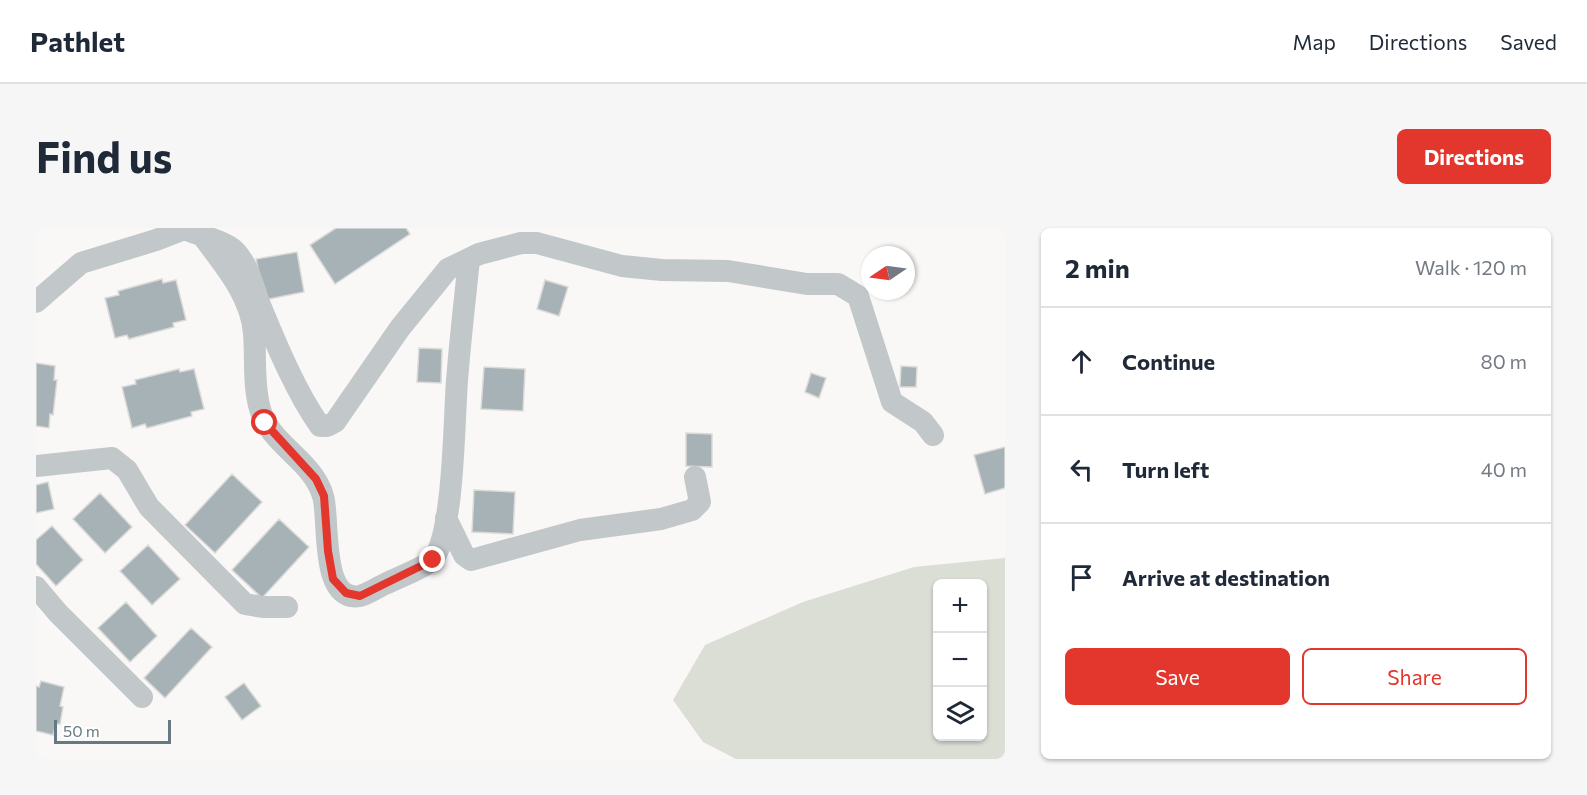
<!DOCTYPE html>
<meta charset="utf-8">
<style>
body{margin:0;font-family:Commissioner,sans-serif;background:#f6f6f7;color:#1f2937}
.controls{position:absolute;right:18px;bottom:18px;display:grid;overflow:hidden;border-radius:9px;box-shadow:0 2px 4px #0004}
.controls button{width:54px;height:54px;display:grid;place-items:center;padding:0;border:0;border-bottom:2px solid #e0e1e3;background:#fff;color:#1f2937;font:30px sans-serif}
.compass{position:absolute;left:825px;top:18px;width:54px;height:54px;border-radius:50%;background:#fff;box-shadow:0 2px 4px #0004;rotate:257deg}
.scale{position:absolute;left:18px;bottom:15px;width:117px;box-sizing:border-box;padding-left:6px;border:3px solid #647981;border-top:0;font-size:16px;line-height:21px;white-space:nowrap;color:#647981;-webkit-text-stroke:4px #fff;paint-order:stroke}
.stop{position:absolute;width:18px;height:18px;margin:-14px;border:4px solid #e3362c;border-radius:50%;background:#fff}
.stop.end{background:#e3362c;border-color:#fff;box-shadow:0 2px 6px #0008}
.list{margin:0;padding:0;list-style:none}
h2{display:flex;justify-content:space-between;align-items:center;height:78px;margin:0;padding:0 24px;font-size:26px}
h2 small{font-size:20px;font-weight:400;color:#747a83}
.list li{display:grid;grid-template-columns:39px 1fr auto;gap:18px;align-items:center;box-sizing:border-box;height:108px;padding:0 24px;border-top:2px solid #e0e1e3}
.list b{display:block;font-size:22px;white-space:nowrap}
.list em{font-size:20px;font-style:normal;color:#747a83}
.actions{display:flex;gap:12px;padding:18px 24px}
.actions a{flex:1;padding:14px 0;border:2px solid #e3362c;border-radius:9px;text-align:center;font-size:21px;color:#e3362c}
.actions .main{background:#e3362c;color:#fff}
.icon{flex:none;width:33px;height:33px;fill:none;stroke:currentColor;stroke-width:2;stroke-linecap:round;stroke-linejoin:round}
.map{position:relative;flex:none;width:969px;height:531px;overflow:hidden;border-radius:9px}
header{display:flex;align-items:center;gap:36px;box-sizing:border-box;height:84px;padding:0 30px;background:#fff;border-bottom:2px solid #e0e1e3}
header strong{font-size:28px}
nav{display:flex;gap:33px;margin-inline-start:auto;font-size:21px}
.intro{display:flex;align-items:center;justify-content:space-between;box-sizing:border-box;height:144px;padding:0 36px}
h1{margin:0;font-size:42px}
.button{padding:15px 27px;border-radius:9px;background:#e3362c;color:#fff;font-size:21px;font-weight:700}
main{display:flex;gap:36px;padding:0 36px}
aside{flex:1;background:#fff;border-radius:9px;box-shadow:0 2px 4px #0004}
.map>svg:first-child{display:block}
</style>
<header>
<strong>Pathlet</strong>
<nav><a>Map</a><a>Directions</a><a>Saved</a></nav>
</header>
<div class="intro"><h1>Find us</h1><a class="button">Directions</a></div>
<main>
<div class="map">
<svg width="969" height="531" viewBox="0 0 969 531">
<rect width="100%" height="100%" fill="#f9f8f6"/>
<path fill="#daded5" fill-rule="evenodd" d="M969,330V531H700L667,514L637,472L669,417L767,374L878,339ZM902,356H946V508H902Z"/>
<path fill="#a6b2b5" stroke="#dadad8" stroke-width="1.5" d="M300,0H370L374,6L299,56L274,17Z
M261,24L268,64L228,72L220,31Z
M126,51L127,55L140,52L150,92L137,95L138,99L93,111L91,107L79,110L69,70L83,67L82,63Z
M509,52L532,59L523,88L501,81Z
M383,120L406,121L405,155L381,154Z
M0,135L19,138L18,152H21L17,187L14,186L13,200L0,198Z
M865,138L881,139L880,159H864Z
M448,139L489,141L487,183L445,181Z
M143,141L144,144L158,141L168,181L155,184L156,188L111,200L109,196L96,200L86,159L100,156L99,152Z
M775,145L790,150L783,170L769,164Z
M650,205L676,206V239L650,238Z
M969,219V260L949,266L938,227Z
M196,246L226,274L179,325L149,297Z
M12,254L18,281L0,285V257Z
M438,262L479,264L477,306L436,304Z
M64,265L96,299L69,325L37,291Z
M243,291L273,319L226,370L196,342Z
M16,298L47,332L20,358L0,336V312Z
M112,317L144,351L116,377L84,343Z
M90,374L121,408L94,434L62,400Z
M155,400L176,419L129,470L108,450Z
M5,453L28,459L24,478L27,479L24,496H20L17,507L0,503V458L3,459Z
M208,455L225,478L206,492L189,469Z"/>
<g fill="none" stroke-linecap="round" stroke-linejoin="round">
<path stroke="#c2c7ca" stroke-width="22" d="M148,1C162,7 189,13 199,23C213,38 217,59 224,77C240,116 260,164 284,198H291L299,194L364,100L412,41L443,26L462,21L485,15H501L586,38L626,42L692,43L771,56H802L822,68L856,174L887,194L897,207
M168,10C189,38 215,68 218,105C220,129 217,157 224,181C234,217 277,232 287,268C294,290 283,375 324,368C332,366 342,359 349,356C359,351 392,338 397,331C418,306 418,190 421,153C424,112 429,72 433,31
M0,74L45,35L120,12L151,0
M0,238L76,230L91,242L113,279L209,376L227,379H251
M410,290L428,327L435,332L544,302L625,291L656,282L664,274L659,249
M0,359L22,385L106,469"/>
</g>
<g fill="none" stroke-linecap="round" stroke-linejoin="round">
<path stroke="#e3362c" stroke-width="8" d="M229,195L280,251L288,268L292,323L297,351L310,365L324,368L397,332"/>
</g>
</svg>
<div class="controls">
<button>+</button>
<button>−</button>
<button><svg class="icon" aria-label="layers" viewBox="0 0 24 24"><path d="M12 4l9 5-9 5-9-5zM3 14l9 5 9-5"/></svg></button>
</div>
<svg class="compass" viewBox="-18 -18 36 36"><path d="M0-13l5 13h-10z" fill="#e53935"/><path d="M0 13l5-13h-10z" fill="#747a83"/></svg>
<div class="scale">50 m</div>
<div class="stop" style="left:229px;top:195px"></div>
<div class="stop end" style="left:397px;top:332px"></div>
</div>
<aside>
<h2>2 min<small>Walk · 120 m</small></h2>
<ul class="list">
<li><svg class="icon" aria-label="ahead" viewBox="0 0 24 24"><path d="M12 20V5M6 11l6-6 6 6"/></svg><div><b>Continue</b></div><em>80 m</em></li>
<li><svg class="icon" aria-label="left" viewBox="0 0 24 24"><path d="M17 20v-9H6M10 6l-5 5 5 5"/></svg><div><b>Turn left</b></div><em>40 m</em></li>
<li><svg class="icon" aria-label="arrive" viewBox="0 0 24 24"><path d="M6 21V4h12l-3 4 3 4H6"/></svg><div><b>Arrive at destination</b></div></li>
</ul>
<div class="actions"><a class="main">Save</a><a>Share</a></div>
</aside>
</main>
